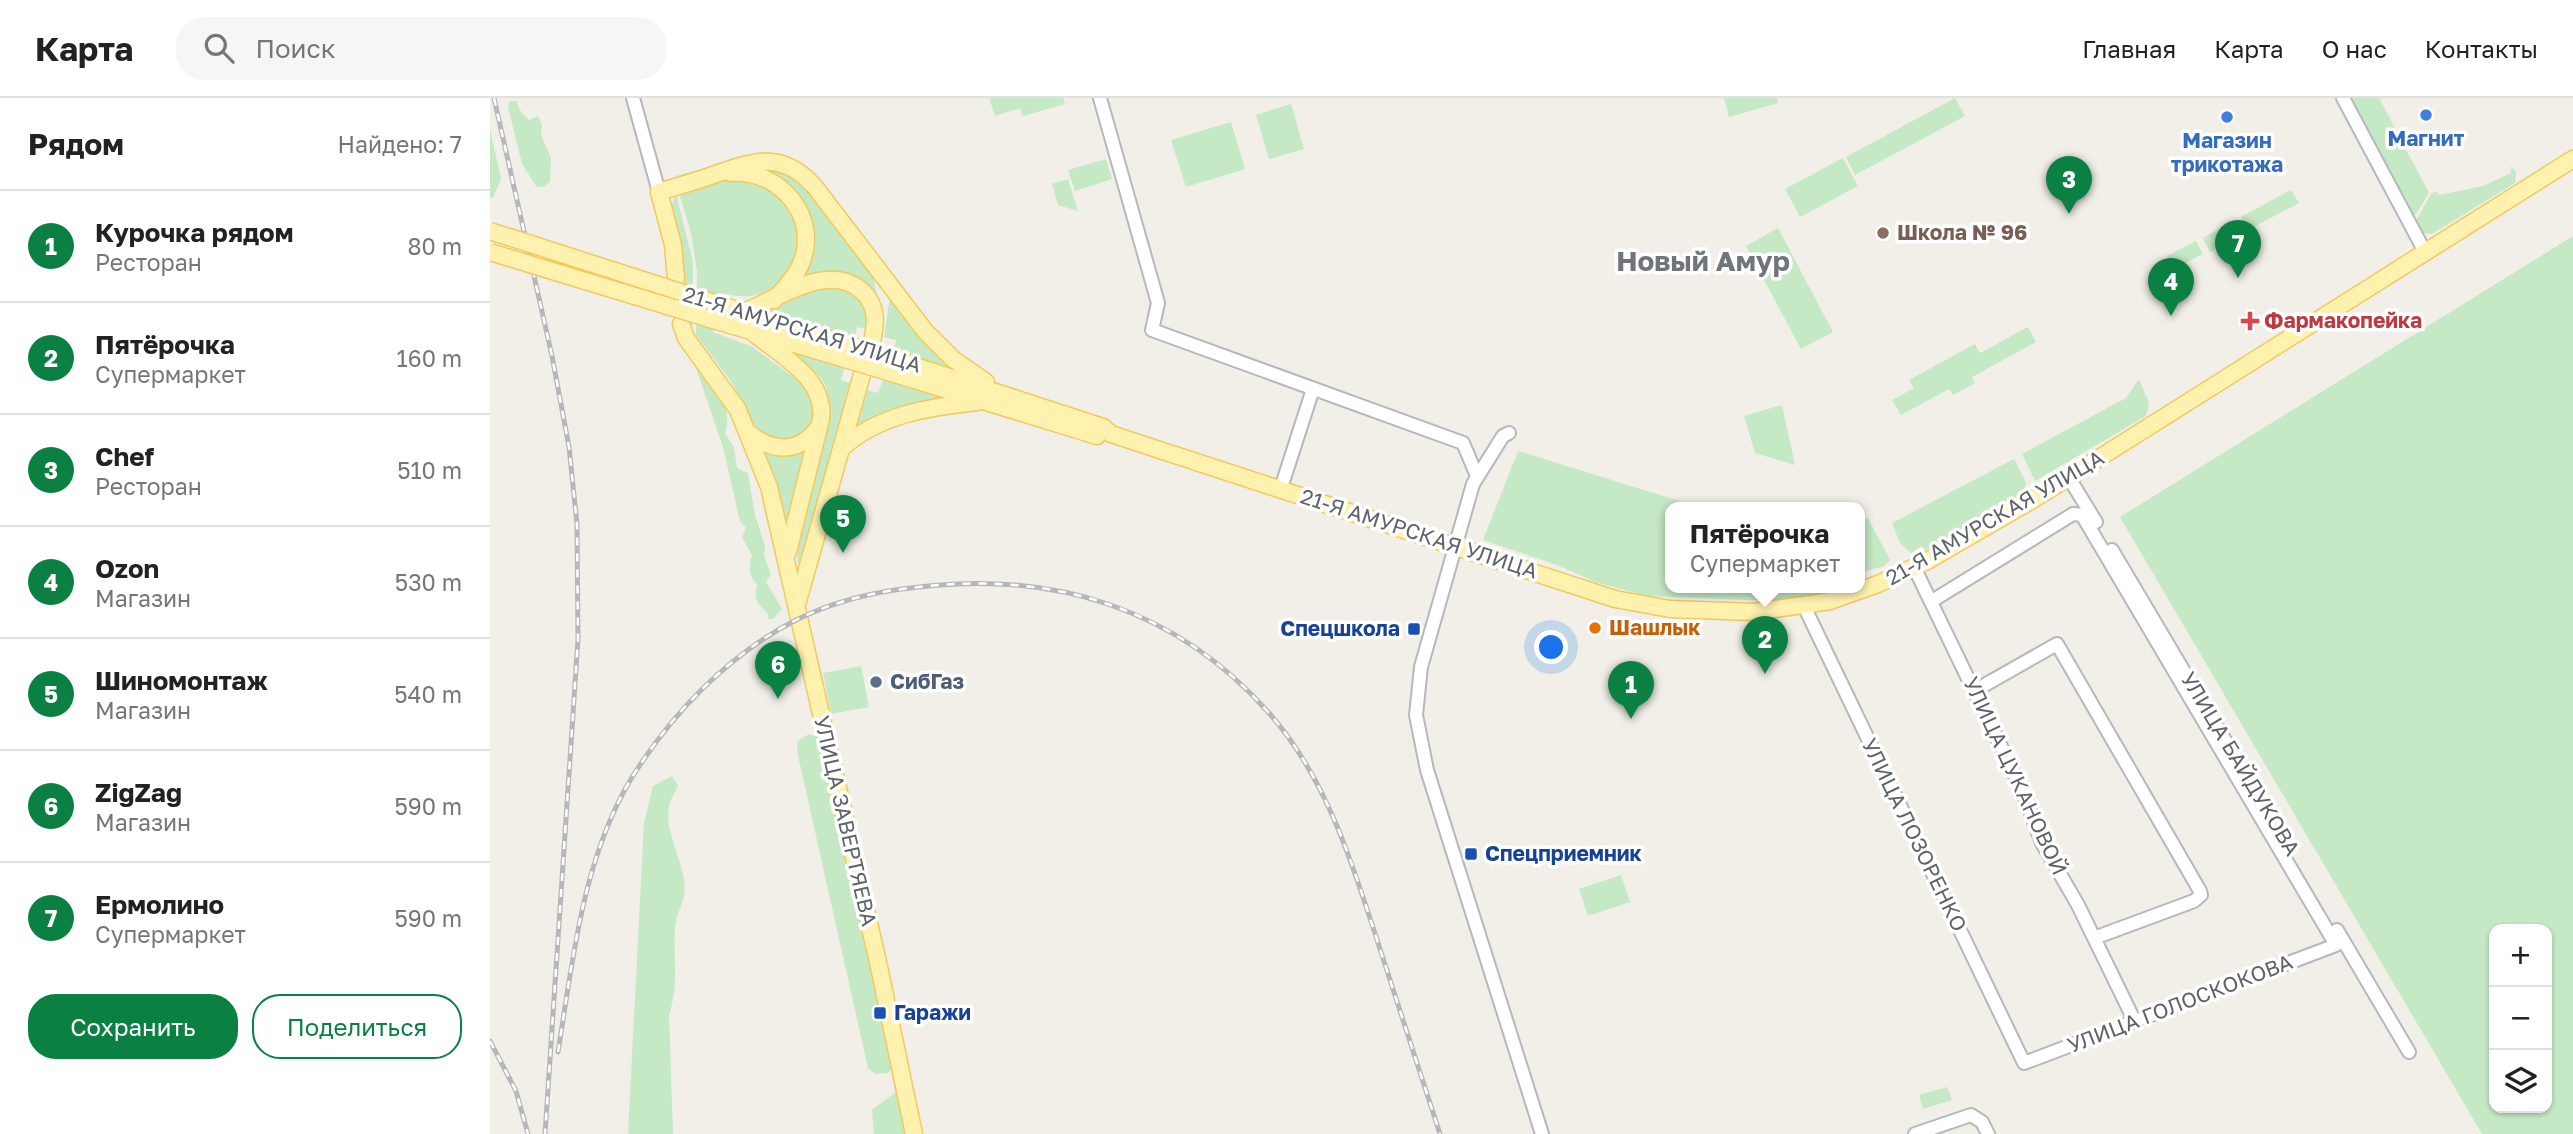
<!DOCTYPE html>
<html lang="ru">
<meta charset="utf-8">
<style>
body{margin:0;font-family:"Golos Text",sans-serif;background:#f6f6f6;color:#222}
.controls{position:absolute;right:21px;bottom:21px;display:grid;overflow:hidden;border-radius:14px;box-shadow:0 2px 5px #0004}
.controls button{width:63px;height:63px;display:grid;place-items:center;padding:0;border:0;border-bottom:2px solid #e0e0e0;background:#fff;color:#222;font:35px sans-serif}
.you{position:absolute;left:1062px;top:550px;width:24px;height:24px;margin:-18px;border:5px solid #fff;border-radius:50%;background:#1a73e8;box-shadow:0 0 0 10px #1a73e833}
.badge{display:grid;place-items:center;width:46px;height:46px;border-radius:50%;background:#0b8043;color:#fff;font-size:23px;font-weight:700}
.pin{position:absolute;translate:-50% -58px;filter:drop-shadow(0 2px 4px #0008)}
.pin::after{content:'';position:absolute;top:37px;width:24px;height:21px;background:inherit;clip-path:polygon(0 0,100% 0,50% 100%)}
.popup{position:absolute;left:1175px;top:404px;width:200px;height:91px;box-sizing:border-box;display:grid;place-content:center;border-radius:14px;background:#fff;filter:drop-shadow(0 2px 5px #0005);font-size:23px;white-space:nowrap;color:#767676}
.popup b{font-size:26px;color:#222}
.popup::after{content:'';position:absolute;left:50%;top:100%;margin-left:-14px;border:14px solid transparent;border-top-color:#fff}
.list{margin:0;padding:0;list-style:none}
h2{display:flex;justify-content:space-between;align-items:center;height:91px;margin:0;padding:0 28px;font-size:30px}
h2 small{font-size:23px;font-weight:400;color:#767676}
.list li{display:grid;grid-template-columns:46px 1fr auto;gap:21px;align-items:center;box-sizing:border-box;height:112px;padding:0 28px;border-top:2px solid #e0e0e0}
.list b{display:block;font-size:26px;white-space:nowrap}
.list p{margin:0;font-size:23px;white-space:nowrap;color:#767676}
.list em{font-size:23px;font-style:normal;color:#767676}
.actions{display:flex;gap:14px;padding:21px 28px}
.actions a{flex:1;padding:16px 0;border:2px solid #0b8043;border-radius:28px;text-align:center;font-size:24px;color:#0b8043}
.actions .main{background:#0b8043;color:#fff}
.icon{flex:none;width:38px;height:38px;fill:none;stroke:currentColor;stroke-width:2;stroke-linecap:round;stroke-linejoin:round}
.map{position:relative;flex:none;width:2083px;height:1036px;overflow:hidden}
header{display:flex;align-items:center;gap:42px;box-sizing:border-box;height:98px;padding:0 35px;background:#fff;border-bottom:2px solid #e0e0e0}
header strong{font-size:33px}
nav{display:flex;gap:38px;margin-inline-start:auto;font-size:24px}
.search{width:490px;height:63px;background:#f6f6f6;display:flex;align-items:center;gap:18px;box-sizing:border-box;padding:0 24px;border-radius:28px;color:#767676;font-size:26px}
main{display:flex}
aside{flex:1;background:#fff}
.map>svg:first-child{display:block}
</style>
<header>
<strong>Карта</strong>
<div class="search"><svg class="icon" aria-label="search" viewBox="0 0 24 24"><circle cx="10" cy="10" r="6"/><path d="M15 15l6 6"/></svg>Поиск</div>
<nav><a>Главная</a><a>Карта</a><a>О нас</a><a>Контакты</a></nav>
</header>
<main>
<aside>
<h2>Рядом<small>Найдено: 7</small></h2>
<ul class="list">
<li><span class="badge">1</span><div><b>Курочка рядом</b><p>Ресторан</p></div><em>80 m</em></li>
<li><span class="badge">2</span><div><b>Пятёрочка</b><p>Супермаркет</p></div><em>160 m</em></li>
<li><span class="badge">3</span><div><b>Chef</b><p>Ресторан</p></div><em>510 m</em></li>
<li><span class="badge">4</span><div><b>Ozon</b><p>Магазин</p></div><em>530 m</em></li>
<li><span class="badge">5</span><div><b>Шиномонтаж</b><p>Магазин</p></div><em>540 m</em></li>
<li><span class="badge">6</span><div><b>ZigZag</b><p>Магазин</p></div><em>590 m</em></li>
<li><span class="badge">7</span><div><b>Ермолино</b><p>Супермаркет</p></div><em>590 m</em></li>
</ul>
<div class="actions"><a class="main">Сохранить</a><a>Поделиться</a></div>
</aside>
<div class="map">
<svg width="2083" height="1036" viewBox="0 0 2083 1036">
<rect width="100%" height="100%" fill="#f1efe8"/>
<path fill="#c5e8c5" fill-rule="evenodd" d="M499,0H573L575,6L533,18L530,10L505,18Z
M1234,0H1287L1288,5L1239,19Z
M1465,0L1475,18L1365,77L1356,59Z
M1860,0H1889L1939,95L1924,119Z
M19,3H26L32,16L39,22L48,18L52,26L51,37L61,60L60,84L53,89L46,88L32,66L18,9Z
M801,6L814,51L779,61L766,17Z
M741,24L755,71L696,89L681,42Z
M0,31L11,81L3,100L0,99Z
M268,55C286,54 307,58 318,73L306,67L187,81L186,78Z
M1353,60L1368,88L1310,119L1295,91Z
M616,61L622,81L585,93L578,72Z
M260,68L285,69L313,82L383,177L387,198C365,171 341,168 310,181L318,127Z
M2021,68L2026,74L2025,85L1942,136L1932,135L1927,121L1941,96L1947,93L1949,97L1993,88L2021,75Z
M244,80C252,81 264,81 271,84C338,115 308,218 232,195L223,234L261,248L319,290L325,315L318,330L307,340L287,343L266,330L240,282L206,237L207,173L201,135L189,95Z
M578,81L588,113L568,107L562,86Z
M1801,92L1809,105L1758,132L1751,119Z
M186,96L203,164L202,229L197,224L193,164L180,111Z
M1742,124L1750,138L1720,154L1713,140Z
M1288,130L1343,234L1311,251L1256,148Z
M2083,138V1036H1992L1630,419ZM2057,831V1010H2004V831Z
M1706,143L1713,156L1684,171L1677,158Z
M332,189C358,188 379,202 376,231L367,229L365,240L276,213Z
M400,198L469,272L404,252L406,242L394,239Z
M1538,229L1546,244L1482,279L1485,285L1463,297L1459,291L1411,317L1402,302L1424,290L1419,282L1485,246L1490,255Z
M294,250L355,268L351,282L363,286L308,468C301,413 360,321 331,280C321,267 303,261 294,250Z
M204,264C221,282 245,309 235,335L244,350L247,370L258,375L265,417L275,448L274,457L281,476L276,484L292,511L283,521H278V516C266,503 264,504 267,486C258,479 259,467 262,457L252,439L256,430L250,423L233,349Z
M394,279L461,301L402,315L367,329L377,292L388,295Z
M1649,281L1659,305L1656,318L1545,383L1532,356L1636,300Z
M1292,307L1305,367L1265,355L1254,318Z
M317,348L294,431L270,349Z
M1028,353L1212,410H1180V490H1343L1333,495L1278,503L1157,498L1105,484L1067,467L993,442Z
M1524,361L1536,385L1533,396L1435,452L1432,448L1421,455L1410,445L1402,425Z
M1378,420L1400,462L1394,468L1370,475V425Z
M371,568L379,609L341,616L333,575Z
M319,636L327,639L334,656L404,967L398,975L385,976L378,970L307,653L308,643Z
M182,678L188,688C185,695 180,702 179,708C174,732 192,760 194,783C197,806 186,811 185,830C183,860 189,887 179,917L183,1036H138L154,725L163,688Z
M1131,777L1140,804L1098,818L1089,791Z
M1457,989L1462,1002L1433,1011L1429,997Z
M407,993L416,1036H384L382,1012Z"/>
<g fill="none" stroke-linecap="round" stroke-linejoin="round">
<g stroke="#b5b8bc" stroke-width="16">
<path id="minor" d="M143,0L169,94
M610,0L668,205L662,232L973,345L987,378
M1853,0L1935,154
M1019,335L1013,338L983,386L931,569L926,617L937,672L1052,1036
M1579,380L1606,424
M791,390L823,291
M1622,452L1775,710
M1424,469L1533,694L1552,745L1588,807L1645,924
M1314,508L1534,965L1846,847L1592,417L1583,416L1442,503
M1484,593L1567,546L1710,793L1711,797L1704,803L1604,840
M1847,832L1919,954
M1425,1036L1481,1017L1492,1024L1498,1036"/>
</g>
<g stroke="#f2c960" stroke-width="19">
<path id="major" d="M241,75C290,71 332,120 310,168C304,181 294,191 284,202
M186,181L183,147L169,94C188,88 207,83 226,76C266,62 293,53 325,89L435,233L463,261L496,284
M228,206L356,246
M253,214C288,201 340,162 373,194C388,209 386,225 382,244
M220,221L352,260
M191,226L196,240L248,312L279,389L388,864L424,1036
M261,233C289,257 336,279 331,321L298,454
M407,262L613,329L621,336L1125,501L1180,511L1264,514L1340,503L1388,486L1437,463L1549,398L2083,61
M405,276L607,338
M259,335C282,354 308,356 327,331
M352,350C388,317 439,309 487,304
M308,503L373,273"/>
</g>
<use href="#minor" stroke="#fff" stroke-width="12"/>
<use href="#major" stroke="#fff2af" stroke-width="16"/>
<g stroke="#b6b7b8" stroke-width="5">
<path id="rail" d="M4,0L62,258L79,349L87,426L88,541L55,1036
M0,943L26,993L38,1036
M68,954C83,862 92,763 141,681C181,616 238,557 306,522C344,503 387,493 429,489C565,473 687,511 779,615C838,682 863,768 890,851C910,913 930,974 950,1036"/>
</g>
<use href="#rail" stroke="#fff" stroke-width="2.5" stroke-dasharray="8" stroke-linecap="butt"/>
<g stroke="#f2c960" stroke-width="19" stroke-linecap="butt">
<path id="major-bridge" d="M0,133L228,206
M0,154L220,221
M356,246L407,262
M352,260L405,276"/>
</g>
<use href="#major-bridge" stroke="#fff2af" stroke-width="16"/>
</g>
<g fill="#3f7fe0" stroke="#fff" stroke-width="2.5">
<circle cx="1936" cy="17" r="7"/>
<circle cx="1737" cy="19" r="7"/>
</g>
<circle fill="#8d6e63" stroke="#fff" stroke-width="2.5" cx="1393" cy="135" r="7"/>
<path fill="#e0444e" stroke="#fff" stroke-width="2.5" d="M1756.5 212.5h7v7h7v7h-7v7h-7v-7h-7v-7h7z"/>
<circle fill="#e8710a" stroke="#fff" stroke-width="2.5" cx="1105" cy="530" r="7"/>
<g fill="#1a4fb4" stroke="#fff" stroke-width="2.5">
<rect x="917" y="524" width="14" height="14" rx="3.5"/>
<rect x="974" y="749" width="14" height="14" rx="3.5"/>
<rect x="383" y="908" width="14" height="14" rx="3.5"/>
</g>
<circle fill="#5c6f8a" stroke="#fff" stroke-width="2.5" cx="386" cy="584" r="7"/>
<g text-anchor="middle" stroke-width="7" stroke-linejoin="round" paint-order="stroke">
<g font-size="21" font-weight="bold" fill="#366cbe" stroke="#fff">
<text x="1936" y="48">Магнит</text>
<text x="1737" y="50">Магазин<tspan x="1737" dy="24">трикотажа</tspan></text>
</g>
<g font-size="21" font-weight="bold" fill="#785e54" stroke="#fff" text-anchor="start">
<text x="1407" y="142">Школа № 96</text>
</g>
<g font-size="21" font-weight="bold" fill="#be3a42" stroke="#fff" text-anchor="start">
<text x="1774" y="230">Фармакопейка</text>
</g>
<g font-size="21" fill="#5f6368" stroke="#fff">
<text transform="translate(312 232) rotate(17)" y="7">21-Я АМУРСКАЯ УЛИЦА</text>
<text transform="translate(1505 420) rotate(-30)" y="7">21-Я АМУРСКАЯ УЛИЦА</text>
<text transform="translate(929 436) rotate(18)" y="7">21-Я АМУРСКАЯ УЛИЦА</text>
<text transform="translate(1750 666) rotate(59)" y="7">УЛИЦА БАЙДУКОВА</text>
<text transform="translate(1525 678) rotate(65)" y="7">УЛИЦА ЦУКАНОВОЙ</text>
<text transform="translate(355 723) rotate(77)" y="7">УЛИЦА ЗАВЕРТЯЕВА</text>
<text transform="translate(1424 737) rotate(64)" y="7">УЛИЦА ЛОЗОРЕНКО</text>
<text transform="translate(1690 906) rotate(-21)" y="7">УЛИЦА ГОЛОСКОКОВА</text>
</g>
<g font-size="21" font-weight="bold" fill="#c56008" stroke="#fff" text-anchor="start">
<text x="1119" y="537">Шашлык</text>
</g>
<g font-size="21" font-weight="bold" fill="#164399" stroke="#fff" text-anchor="start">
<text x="910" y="538" text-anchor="end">Спецшкола</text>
<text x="995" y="763">Спецприемник</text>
<text x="404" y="922">Гаражи</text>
</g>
<g font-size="21" font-weight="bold" fill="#4e5e75" stroke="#fff" text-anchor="start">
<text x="400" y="591">СибГаз</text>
</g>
<g font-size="28" font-weight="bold" fill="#70757a" stroke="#fff">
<text x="1213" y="173">Новый Амур</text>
</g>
</g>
</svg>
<div class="controls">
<button>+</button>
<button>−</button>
<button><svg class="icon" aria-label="layers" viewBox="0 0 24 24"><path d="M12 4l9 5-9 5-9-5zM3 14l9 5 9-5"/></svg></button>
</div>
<div class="you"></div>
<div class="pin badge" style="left:1141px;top:621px">1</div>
<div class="pin badge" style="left:1275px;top:576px">2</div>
<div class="popup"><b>Пятёрочка</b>Супермаркет</div>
<div class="pin badge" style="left:1579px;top:116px">3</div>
<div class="pin badge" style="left:1681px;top:218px">4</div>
<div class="pin badge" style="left:353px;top:455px">5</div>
<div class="pin badge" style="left:288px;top:601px">6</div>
<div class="pin badge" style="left:1748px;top:180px">7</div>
</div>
</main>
